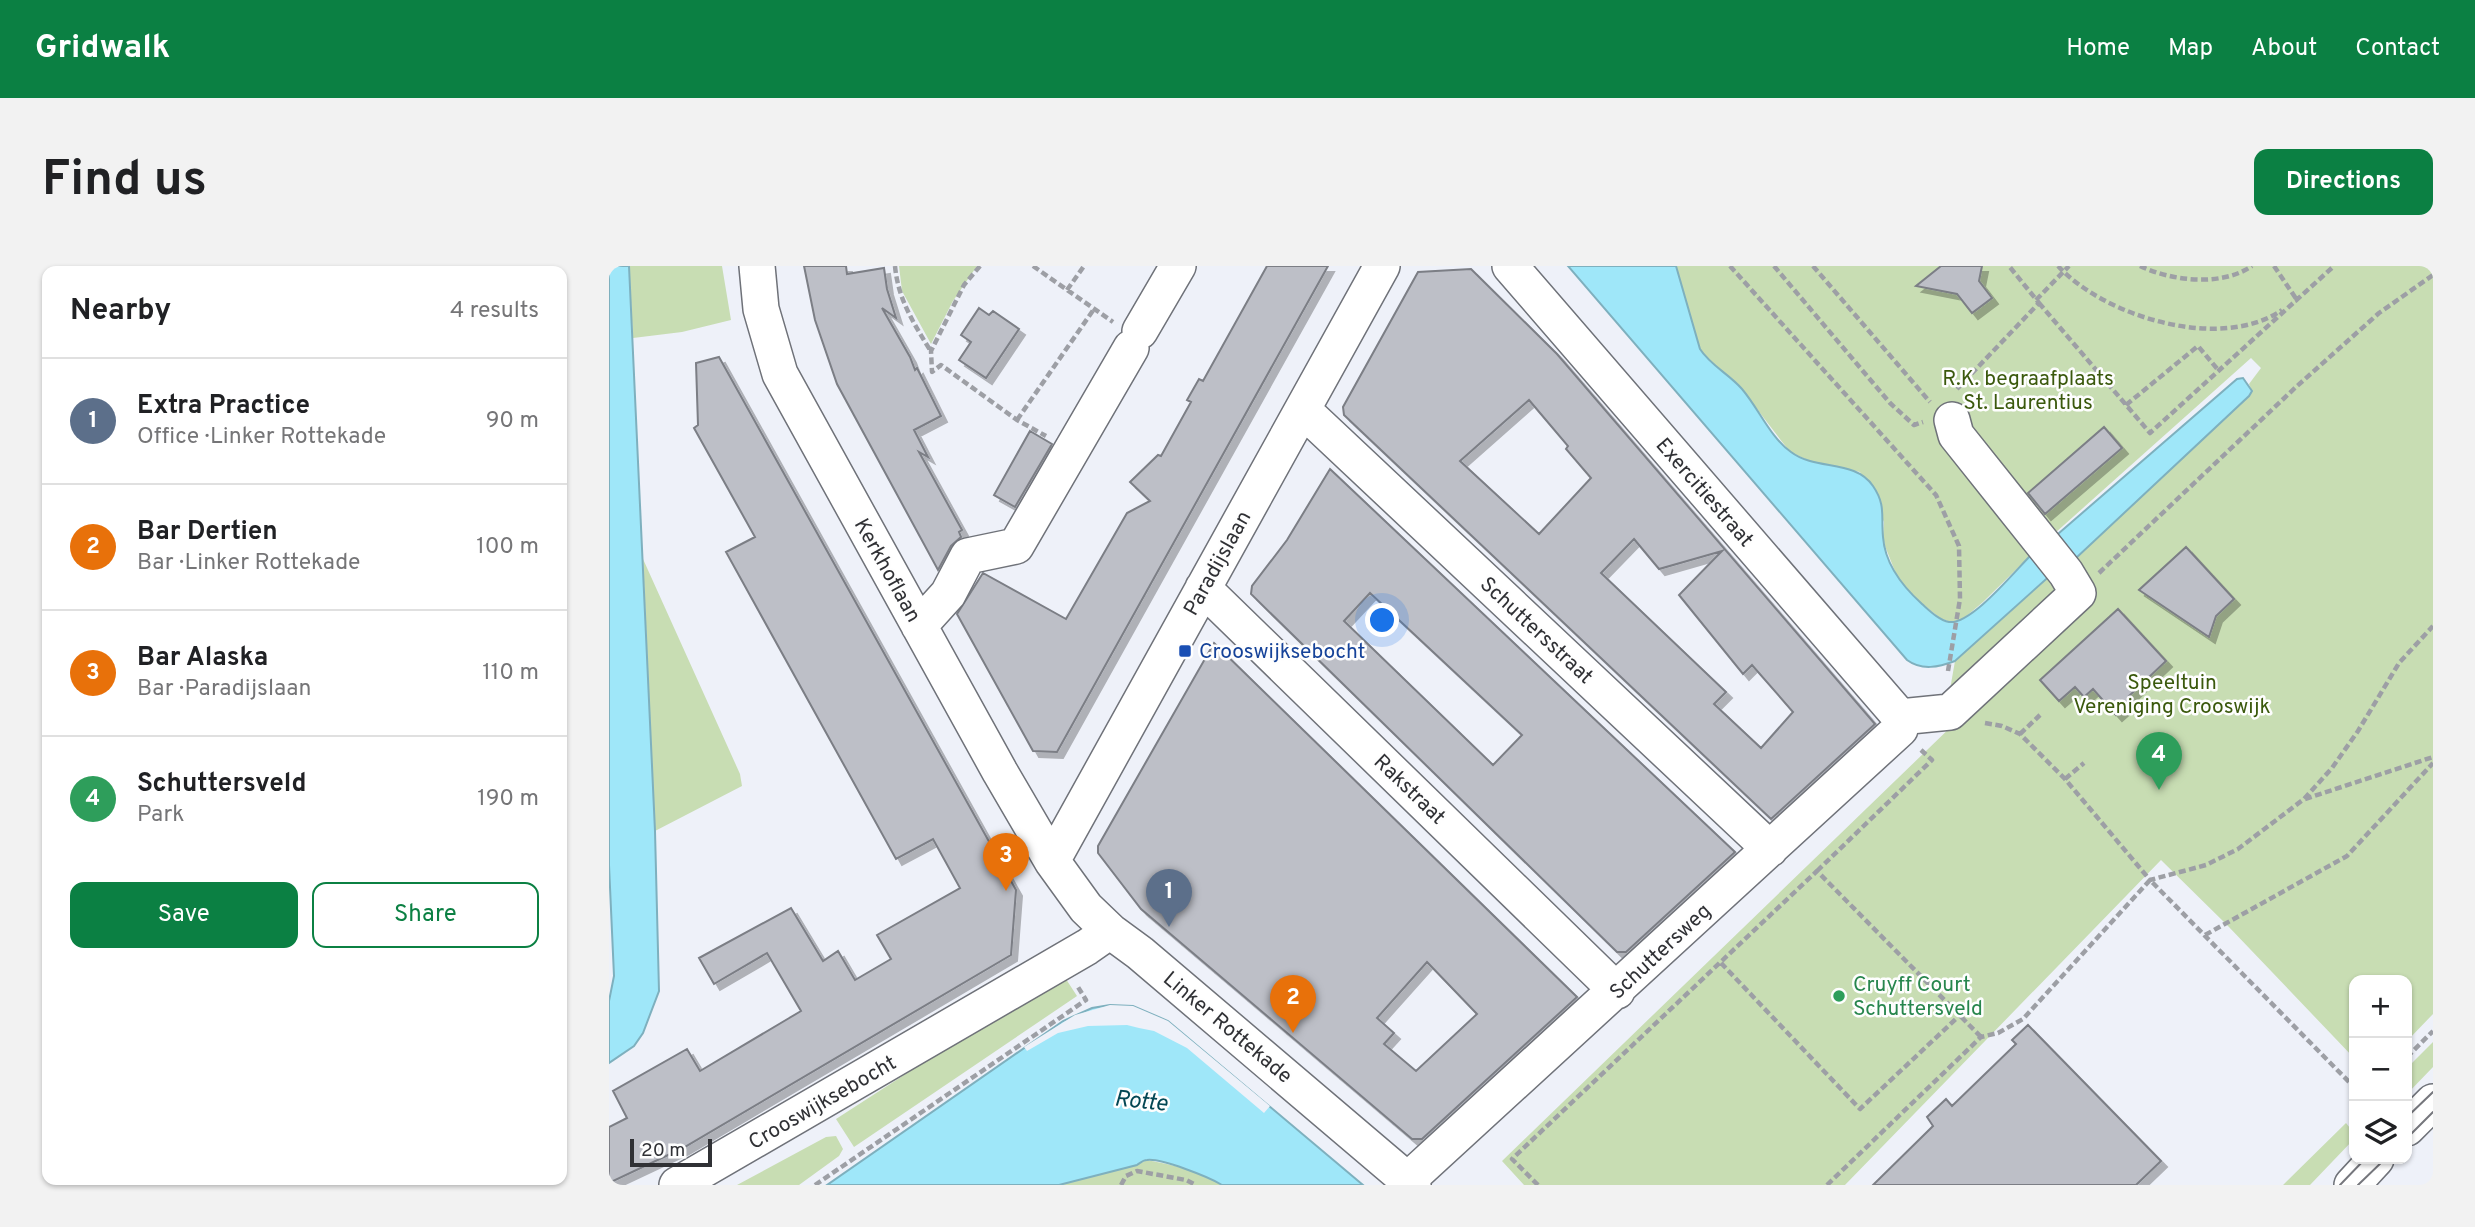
<!DOCTYPE html>
<meta charset="utf-8">
<style>
body{margin:0;font-family:Overpass,sans-serif;background:#f2f2f2;color:#202124}
.controls{position:absolute;right:21px;bottom:21px;display:grid;overflow:hidden;border-radius:14px;box-shadow:0 2px 5px #0004}
.controls button{width:63px;height:63px;display:grid;place-items:center;padding:0;border:0;border-bottom:2px solid #e0e0e0;background:#fff;color:#202124;font:35px sans-serif}
.scale{position:absolute;left:21px;bottom:18px;width:82px;box-sizing:border-box;padding-left:7px;border:4px solid #303135;border-top:0;font-size:19px;line-height:24px;white-space:nowrap;color:#303135;-webkit-text-stroke:5px #fefefe;paint-order:stroke}
.you{position:absolute;left:774px;top:355px;width:24px;height:24px;margin:-18px;border:5px solid #fff;border-radius:50%;background:#1a73e8;box-shadow:0 0 0 10px #1a73e833}
.badge{display:grid;place-items:center;width:46px;height:46px;border-radius:50%;background:#0b8043;color:#fff;font-size:23px;font-weight:700}
.pin{position:absolute;translate:-50% -58px;filter:drop-shadow(0 2px 4px #0008)}
.pin::after{content:'';position:absolute;top:37px;width:24px;height:21px;background:inherit;clip-path:polygon(0 0,100% 0,50% 100%)}
.list{margin:0;padding:0;list-style:none}
h2{display:flex;justify-content:space-between;align-items:center;height:91px;margin:0;padding:0 28px;font-size:30px}
h2 small{font-size:23px;font-weight:400;color:#757577}
.list li{display:grid;grid-template-columns:46px 1fr auto;gap:21px;align-items:center;box-sizing:border-box;height:126px;padding:0 28px;border-top:2px solid #e0e0e0}
.list b{display:block;font-size:26px;white-space:nowrap}
.list p{margin:0;font-size:23px;white-space:nowrap;color:#757577}
.list em{font-size:23px;font-style:normal;color:#757577}
.actions{display:flex;gap:14px;padding:21px 28px}
.actions a{flex:1;padding:16px 0;border:2px solid #0b8043;border-radius:14px;text-align:center;font-size:24px;color:#0b8043}
.actions .main{background:#0b8043;color:#fff}
.icon{flex:none;width:38px;height:38px;fill:none;stroke:currentColor;stroke-width:2;stroke-linecap:round;stroke-linejoin:round}
.map{position:relative;flex:none;width:1824px;height:919px;overflow:hidden;border-radius:14px}
header{display:flex;align-items:center;gap:42px;box-sizing:border-box;height:98px;padding:0 35px;background:#0b8043;color:#fff}
header strong{font-size:33px}
nav{display:flex;gap:38px;margin-inline-start:auto;font-size:24px}
.intro{display:flex;align-items:center;justify-content:space-between;box-sizing:border-box;height:168px;padding:0 42px}
h1{margin:0;font-size:49px}
.button{padding:18px 32px;border-radius:14px;background:#0b8043;color:#fff;font-size:24px;font-weight:700}
main{display:flex;gap:42px;padding:0 42px}
aside{flex:1;background:#fff;border-radius:14px;box-shadow:0 2px 5px #0004}
.map>svg:first-child{display:block}
</style>
<header>
<strong>Gridwalk</strong>
<nav><a>Home</a><a>Map</a><a>About</a><a>Contact</a></nav>
</header>
<div class="intro"><h1>Find us</h1><a class="button">Directions</a></div>
<main>
<aside>
<h2>Nearby<small>4 results</small></h2>
<ul class="list">
<li><span class="badge" style="background:#5c6f8a">1</span><div><b>Extra Practice</b><p>Office · Linker Rottekade</p></div><em>90 m</em></li>
<li><span class="badge" style="background:#e8710a">2</span><div><b>Bar Dertien</b><p>Bar · Linker Rottekade</p></div><em>100 m</em></li>
<li><span class="badge" style="background:#e8710a">3</span><div><b>Bar Alaska</b><p>Bar · Paradijslaan</p></div><em>110 m</em></li>
<li><span class="badge" style="background:#2e9e5b">4</span><div><b>Schuttersveld</b><p>Park</p></div><em>190 m</em></li>
</ul>
<div class="actions"><a class="main">Save</a><a>Share</a></div>
</aside>
<div class="map">
<svg width="1824" height="919" viewBox="0 0 1824 919">
<defs>
<filter id="shadow"><feDropShadow dx="6" dy="6" stdDeviation="0" flood-color="#0004"/></filter>
</defs>
<rect width="100%" height="100%" fill="#eef1f9"/>
<path fill="#c8ddb3" d="M20,0H113L122,54L73,66L24,72Z
M290,0H368L344,35L322,78L293,25Z
M1067,0H1824V748L1798,775V714H1745V792L1619,660L1552,594L1236,919H915L893,895L1348,455L1339,435L1346,395L1445,306L1466,293L1640,130L1643,125L1640,118L1652,102L1642,92L1427,284L1374,336L1354,353L1341,356L1331,352L1306,332L1289,313L1276,280L1274,270L1275,256L1251,206L1205,197L1181,186L1131,121L1097,93L1091,83Z
M34,293L131,508L133,520L46,565Z
M453,707L468,730L245,881L227,853Z
M1824,776V801L1798,828V802Z
M1737,857L1745,867V873L1701,919H1674Z
M227,870L234,883L230,890L190,919H128L217,871Z
M538,894C564,899 590,904 613,919H450L528,899Z"/>
<path fill="#9fe7f9" stroke="#7eb0be" stroke-width="2" d="M0,0H20L46,565L50,725L34,767L25,780L0,797V735L5,710L0,599Z
M959,0H1067L1091,83C1101,99 1120,108 1133,123C1150,143 1161,171 1182,186C1207,205 1246,193 1264,220C1277,239 1272,250 1274,271C1276,298 1293,320 1313,338C1321,345 1330,354 1340,356C1363,359 1408,302 1425,286C1430,281 1437,278 1442,274L1628,113L1634,112L1643,125L1640,130L1466,293L1445,306L1346,395C1330,401 1313,405 1298,394Z
M501,739L524,740L559,755L754,919H613C600,911 552,892 538,894C534,894 531,897 528,899L450,919H218L454,755L483,742Z"/>
<path fill="#eef1f9" d="M501,739L524,740L559,755L661,840L655,847L578,782L545,765L530,762L518,759L479,760L449,767L418,785L415,781L466,749Z"/>
<path fill="#bdbfc7" stroke="#7b7e85" stroke-width="2" fill-rule="evenodd" filter="url(#shadow)" d="M195,0H237L238,8L275,2L278,23L287,52L273,42L301,91L306,104L308,102L332,150L305,164L319,191L310,186L353,264L350,266L352,271L342,280L329,304L228,118L206,54Z
M658,0H719L448,486L424,485L348,348L374,307L457,353L518,247L541,235L521,216L549,189L552,190L582,136L578,134L590,113L594,115Z
M1332,0H1373L1370,15L1383,32L1363,47L1348,28L1307,20Z
M862,3L948,88L1266,458L1162,553L735,149L734,141L809,6ZM920,134L959,180L957,183L982,212L930,268L851,195ZM1025,273L1050,303L1113,285L1070,329L1134,408L1143,399L1184,446L1152,482L1105,438L1117,426L992,307Z
M370,42L380,49L384,45L410,63L377,112L350,94L362,76L352,69Z
M110,91L407,624L402,689L74,882L0,917V861L18,852L4,825L78,783L91,805L192,745L158,687L105,718L90,692L182,642L214,695L229,685L246,714L282,693L268,669L351,622L324,573L287,593L117,286L146,271L85,162L89,159L87,97Z
M1495,161L1513,182L1436,248L1419,227Z
M421,165L443,178L406,241L385,229Z
M721,203L1126,586L1017,686H1008L642,328L643,320L678,274ZM761,327L913,469L884,499L735,355Z
M1577,281L1625,333L1607,350L1600,371L1530,324Z
M1509,343L1557,395L1520,430L1524,434L1507,449L1484,423L1475,431L1466,421L1450,435L1431,414Z
M605,377L968,731L813,873H803L532,643L489,587V580ZM818,696L868,748L807,805L775,778L785,767L768,752Z
M1419,759L1552,895L1527,919H1264L1324,860L1318,851L1337,833L1343,840L1407,778L1403,774Z"/>
<g fill="none" stroke-linecap="round" stroke-linejoin="round">
<g stroke="#6f7279" stroke-width="38">
<path id="minor" d="M148,0L152,43L171,108L391,506L443,595L477,642L501,665L531,687L804,919
M901,0L1291,451
M531,65L569,0
M694,144L1161,583
M594,322L1008,725
M310,360L339,328L359,290L407,280L522,82
M1291,451L1341,446L1469,327L1457,307L1347,169L1343,154
M443,595L773,0
M1798,862L1824,836
M799,914L1291,463V451
M68,919L478,681L501,665
M1743,919L1767,893"/>
</g>
<path stroke="#9d9fa5" stroke-width="4.5" stroke-dasharray="7 3.5" stroke-linecap="butt" d="M286,0C289,33 304,56 321,84
M371,0L355,19L322,85L323,106L332,99L408,154L437,170
M424,0L504,56
M1121,0L1327,229L1350,280L1351,333L1339,405
M1165,0L1281,137L1305,159L1314,156
M1204,0L1321,136
M1449,0C1496,51 1612,86 1673,44
M1531,0C1563,15 1612,21 1643,0
M1665,0L1688,34L1686,35
M458,24L475,0
M1427,34L1460,0
M1430,37L1541,167L1725,0
M1348,123L1430,37L1400,0
M1517,139L1589,80L1610,105
M408,154L485,43
M1490,307L1687,121L1770,47L1824,9
M1376,457L1393,460L1411,468L1456,513L1541,614L1597,599L1629,583L1695,533L1723,502L1749,465L1790,397L1824,360
M1411,468L1431,449
M1456,513L1475,497
M1696,533L1824,491
M1208,605L1323,494L1312,484
M1596,669L1738,590L1824,497
M1112,697L1251,843L1350,750
M1798,791L1824,765
M1745,845V848
M206,919L477,734L469,721
M512,919L517,910L528,905L577,914L587,919
M929,919L903,893L1208,605L1372,771
M1218,919L1372,771L1389,767L1414,753L1541,614L1745,821"/>
<use href="#minor" stroke="#fff" stroke-width="35"/>
<path stroke="#76777d" stroke-width="2" d="M1798,851L1824,826
M1798,872L1824,846
M1731,919L1756,893
M1749,919L1776,893"/>
</g>
<rect fill="#1a4fb4" stroke="#fefefe" stroke-width="2.5" x="569" y="378" width="14" height="14" rx="3.5"/>
<circle fill="#2e9e5b" stroke="#fefefe" stroke-width="2.5" cx="1230" cy="730" r="7"/>
<g text-anchor="middle" stroke-width="5" stroke-linejoin="round" paint-order="stroke">
<g font-size="21" fill="#3b590d" stroke="#fefefe">
<text x="1419" y="119">R.K. begraafplaats<tspan x="1419" dy="24">St. Laurentius</tspan></text>
<text x="1563" y="423">Speeltuin<tspan x="1563" dy="24">Vereniging Crooswijk</tspan></text>
</g>
<g font-size="21" fill="#303135" stroke="#fefefe">
<text transform="translate(1096 226) rotate(49)" y="7">Exercitiestraat</text>
<text transform="translate(608 297) rotate(-61)" y="7">Paradijslaan</text>
<text transform="translate(279 304) rotate(61)" y="7">Kerkhoflaan</text>
<text transform="translate(928 364) rotate(43)" y="7">Schuttersstraat</text>
<text transform="translate(801 523) rotate(44)" y="7">Rakstraat</text>
<text transform="translate(1051 685) rotate(-43)" y="7">Schuttersweg</text>
<text transform="translate(619 761) rotate(40)" y="7">Linker Rottekade</text>
<text transform="translate(213 836) rotate(-30)" y="7">Crooswijksebocht</text>
</g>
<g font-size="21" fill="#164399" stroke="#fefefe" text-anchor="start">
<text x="590" y="392">Crooswijksebocht</text>
</g>
<g font-size="21" fill="#27864d" stroke="#fefefe" text-anchor="start">
<text x="1244" y="725">Cruyff Court<tspan x="1244" dy="24">Schuttersveld</tspan></text>
</g>
<g font-size="23" font-style="italic" fill="#034754" stroke="#fefefe">
<text transform="translate(532 834) rotate(6)" y="8">Rotte</text>
</g>
</g>
</svg>
<div class="controls">
<button>+</button>
<button>−</button>
<button><svg class="icon" aria-label="layers" viewBox="0 0 24 24"><path d="M12 4l9 5-9 5-9-5zM3 14l9 5 9-5"/></svg></button>
</div>
<div class="scale">20 m</div>
<div class="you"></div>
<div class="pin badge" style="left:560px;top:661px;background:#5c6f8a">1</div>
<div class="pin badge" style="left:684px;top:767px;background:#e8710a">2</div>
<div class="pin badge" style="left:397px;top:625px;background:#e8710a">3</div>
<div class="pin badge" style="left:1550px;top:524px;background:#2e9e5b">4</div>
</div>
</main>
